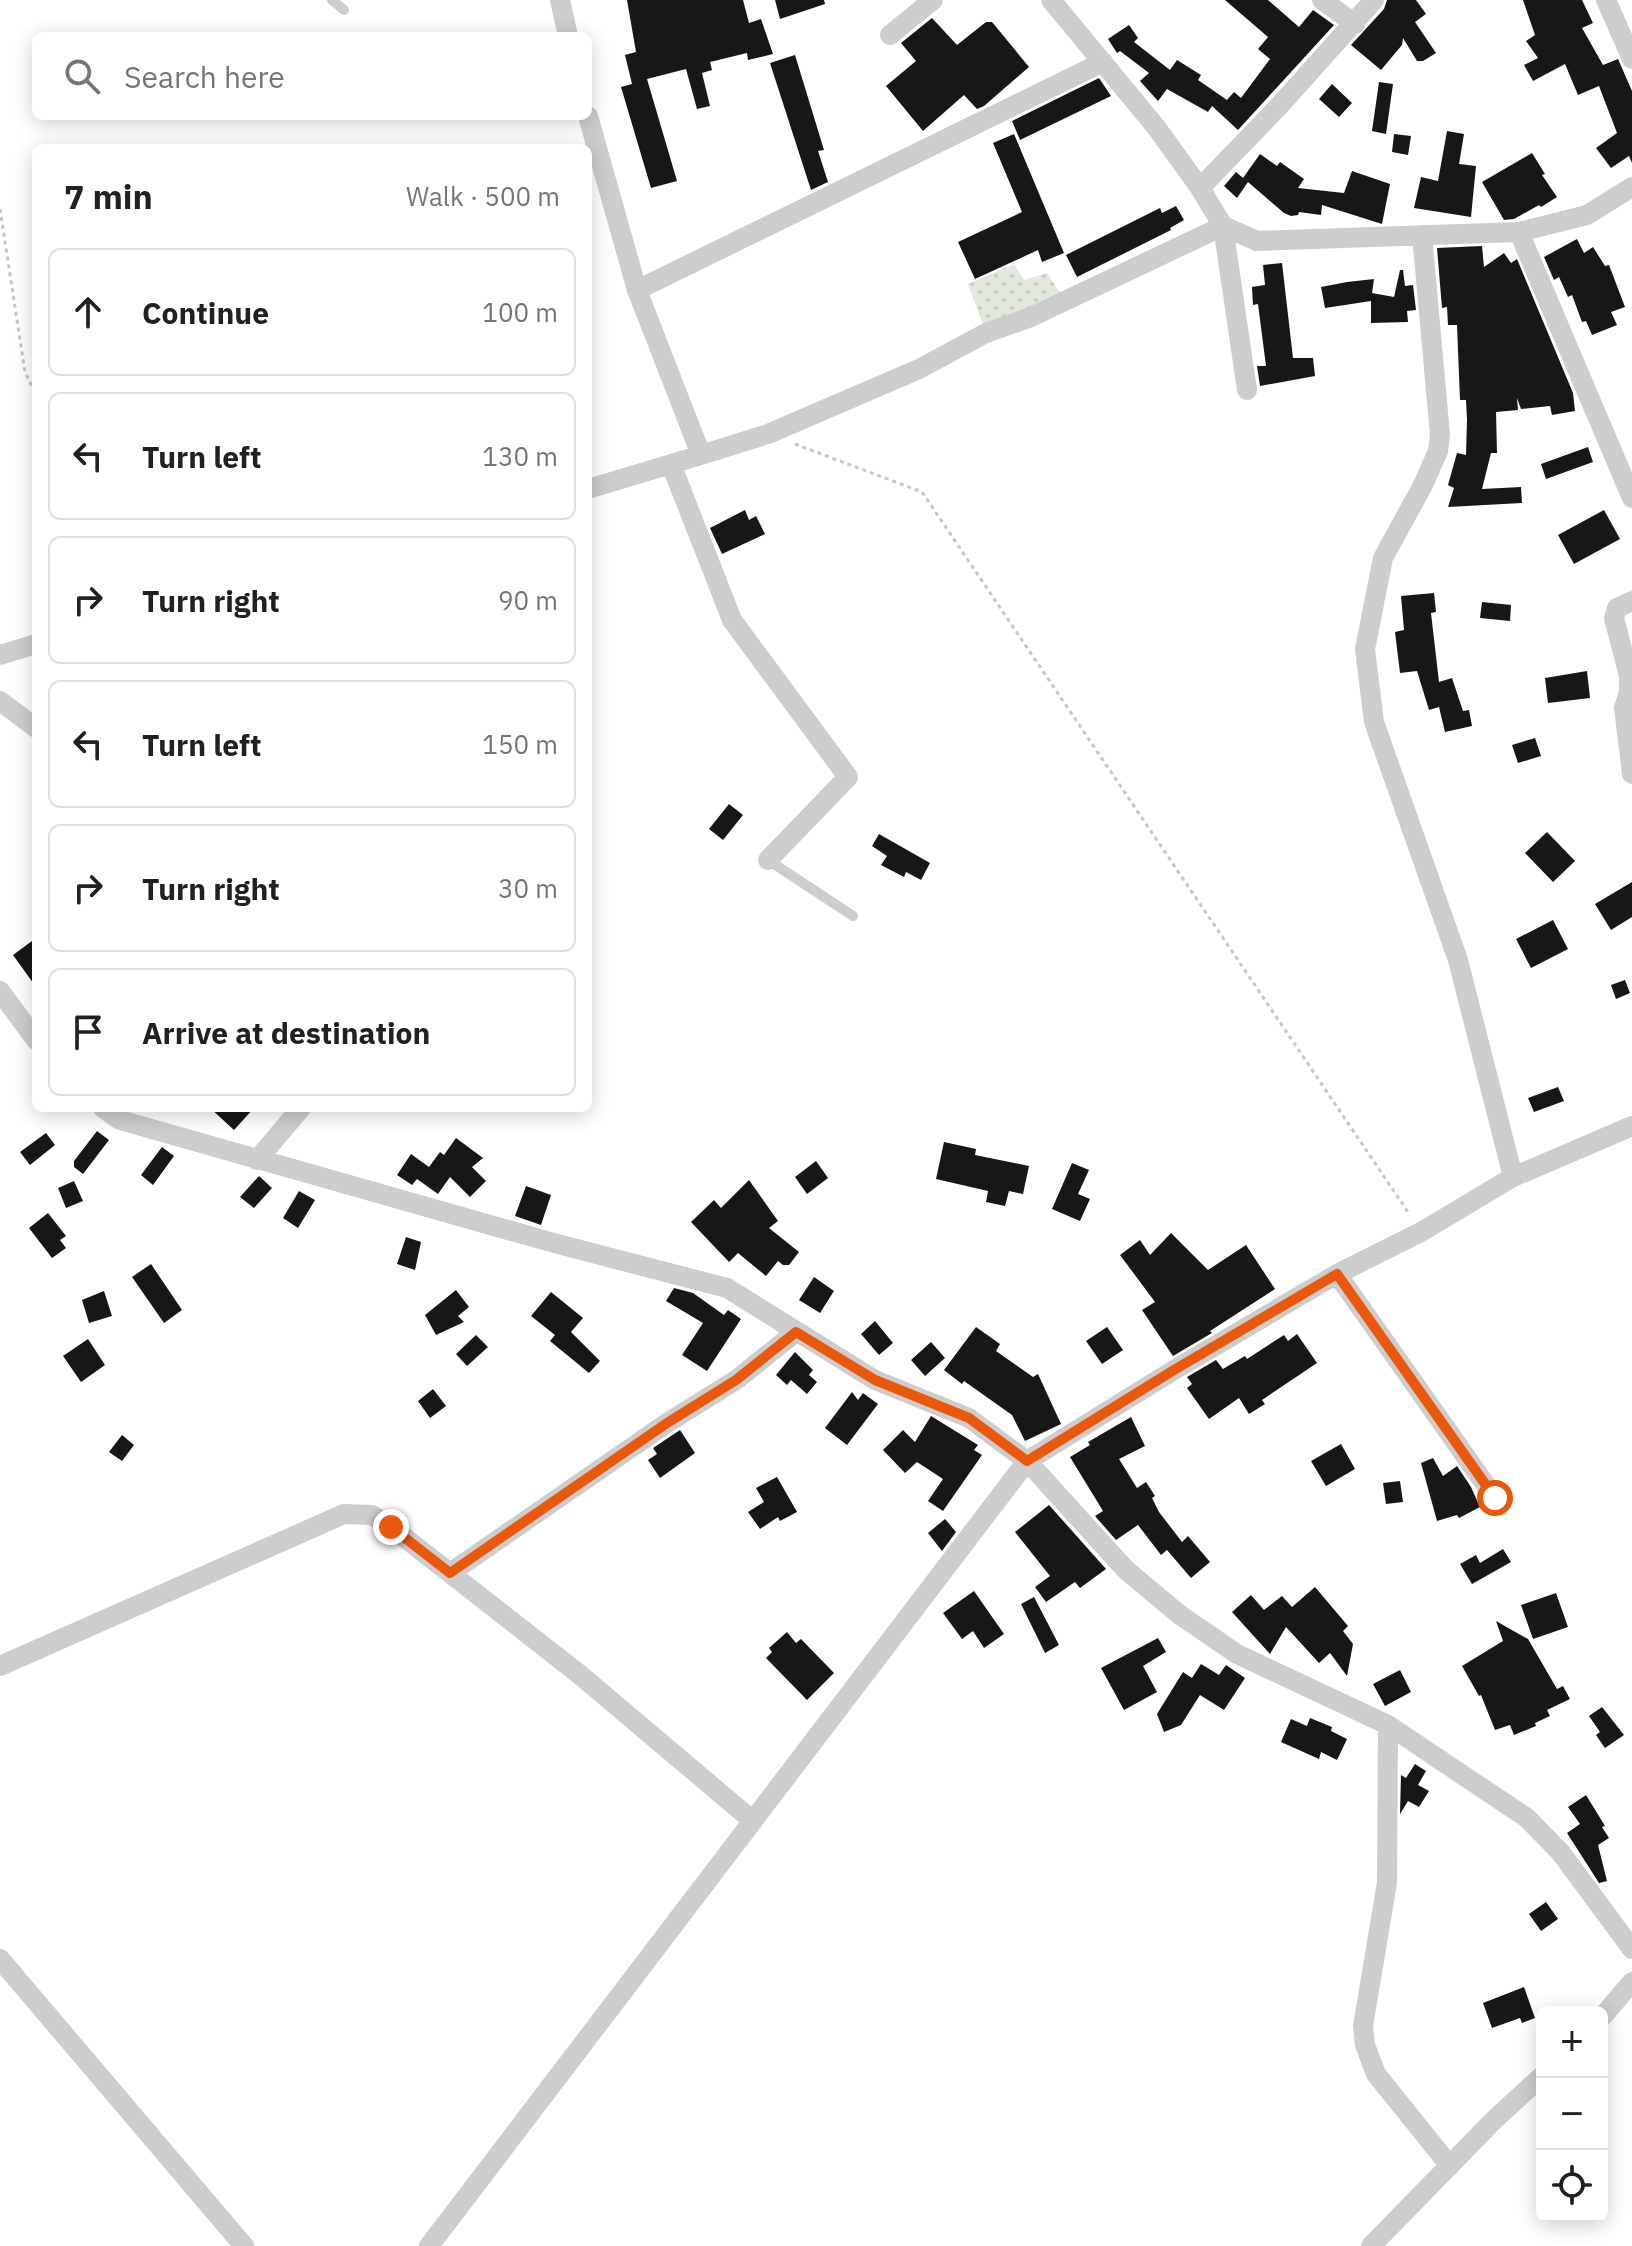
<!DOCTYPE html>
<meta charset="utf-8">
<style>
body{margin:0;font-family:"IBM Plex Sans",sans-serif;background:#f6f6f6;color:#202124}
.controls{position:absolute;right:24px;bottom:24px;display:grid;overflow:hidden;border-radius:12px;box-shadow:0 4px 20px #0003}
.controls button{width:72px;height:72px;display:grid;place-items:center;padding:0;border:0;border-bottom:2px solid #e0e0e0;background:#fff;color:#202124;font:40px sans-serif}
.stop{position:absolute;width:24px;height:24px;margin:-18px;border:6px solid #ea580c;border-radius:50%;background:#fff}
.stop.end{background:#ea580c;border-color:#fff;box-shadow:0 2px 8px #0008}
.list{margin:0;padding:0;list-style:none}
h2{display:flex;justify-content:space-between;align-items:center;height:104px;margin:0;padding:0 32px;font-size:34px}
h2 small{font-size:26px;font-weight:400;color:#757577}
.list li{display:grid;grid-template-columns:52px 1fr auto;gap:24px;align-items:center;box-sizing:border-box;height:128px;margin:0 16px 16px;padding:0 16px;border:2px solid #e0e0e0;border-radius:12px}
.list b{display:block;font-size:30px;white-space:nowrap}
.list em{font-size:26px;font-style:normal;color:#757577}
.icon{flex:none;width:44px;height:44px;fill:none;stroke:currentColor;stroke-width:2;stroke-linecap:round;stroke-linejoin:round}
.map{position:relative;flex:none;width:1632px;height:2246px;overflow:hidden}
.search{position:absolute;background:#fff;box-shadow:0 4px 20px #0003;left:32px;top:32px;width:560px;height:88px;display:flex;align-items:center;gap:20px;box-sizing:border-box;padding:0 28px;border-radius:12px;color:#757577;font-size:30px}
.panel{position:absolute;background:#fff;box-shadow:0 4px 20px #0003;left:32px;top:144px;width:560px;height:968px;border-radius:12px}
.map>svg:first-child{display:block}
</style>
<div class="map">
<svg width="1632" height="2246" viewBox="0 0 1632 2246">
<defs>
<pattern id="garden-dots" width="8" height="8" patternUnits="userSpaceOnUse" patternTransform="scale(2)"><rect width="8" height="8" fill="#e3e8dd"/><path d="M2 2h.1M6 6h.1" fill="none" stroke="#c3c7be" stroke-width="1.8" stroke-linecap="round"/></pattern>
</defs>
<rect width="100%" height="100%" fill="#fff"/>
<path fill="url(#garden-dots)" d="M1014,264L1024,280L1047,273L1065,301L986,333L968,284Z"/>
<path fill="#171717" d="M627,0H743L749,23L761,19L773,54L748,60L747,53L710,62L712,70L702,73L710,106L697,109L686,69L647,79L677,181L651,188L621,87L632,84L625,55L636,52Z
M775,0H824L825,4L780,19Z
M1225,0H1268L1299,27L1313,10L1334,25L1238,130L1212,106L1208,112L1167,89L1158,101L1140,81L1149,73L1120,51L1117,53L1108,39L1129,25L1138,38L1134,42L1170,70L1177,60L1201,75L1198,80L1227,100L1234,92L1241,98L1270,59L1258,49L1268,37Z
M1387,0H1416L1426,14L1415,22L1436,53L1423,61H1417L1403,38L1402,45L1381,70L1351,45L1384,9Z
M1523,0H1582L1593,23L1582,28L1603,65L1618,59L1632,91V163L1629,156L1611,168L1596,148L1617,133L1599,86L1578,95L1565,64L1533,81L1524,65L1538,58L1526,41L1535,35Z
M932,18L957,45L986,22H992L1029,67L984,106L977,109L964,95L923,131L886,86L916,61L901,43Z
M795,55L824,150L818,151L828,182L811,190L770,63Z
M1099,78L1111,96L1020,140L1012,121Z
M1379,82L1393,84L1386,134L1372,131Z
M1332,84L1352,103L1339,117L1319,99Z
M1447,131L1464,134L1459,164L1476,166L1471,217L1414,208L1421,177L1438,181Z
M1014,134L1064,253L1042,262L1038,250L975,279L958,242L1022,212L993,143Z
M1394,134L1411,136L1408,155L1392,152Z
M1532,153L1545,174L1542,175L1557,197L1541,207L1539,205L1514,219L1504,220L1482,182Z
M1260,154L1277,166L1280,162L1304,179L1298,188L1344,193L1352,171L1390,184L1382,224L1322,205L1321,215L1299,212L1298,215L1291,216L1284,213L1248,182L1237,198L1224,186L1236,172L1243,178Z
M1176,206L1184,220L1170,228L1171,230L1077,277L1066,255L1160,208L1162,213Z
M1577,239L1584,253L1593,247L1605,266L1609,265L1625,307L1611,312L1617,325L1592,335L1586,321L1582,322L1572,295L1568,297L1559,277L1554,280L1544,257Z
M1482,246L1484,267L1504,253L1511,263L1517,259L1573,393L1575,411L1552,415L1550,406L1521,409L1517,398L1518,410L1496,412L1497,453H1491L1482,489L1521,487L1522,503L1448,507L1454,488L1448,485L1457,453L1466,455L1467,420L1466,400H1460L1457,325H1448L1447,307L1442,308L1437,248Z
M1282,263L1293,358H1313L1315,376L1260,386L1257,366H1266L1258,304L1253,305L1252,287L1265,285L1263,265Z
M1400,270H1403L1405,286L1413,285L1416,310L1407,311L1408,322L1371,323V301L1325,308L1321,287L1347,282L1374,279L1372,293L1394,297Z
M1588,447L1593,462L1546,479L1541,464Z
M745,510L749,520L756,516L765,534L722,554L710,528Z
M1604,510L1620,539L1574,564L1558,535Z
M1434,593L1436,612L1431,613L1439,682L1452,678L1463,711L1469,710L1472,726L1445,732L1439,707L1429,710L1417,671L1400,673L1395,632L1404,630L1401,596Z
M1482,602L1511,605L1510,621L1480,618Z
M1587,671L1590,698L1548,703L1545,678Z
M1535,738L1541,756L1518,763L1512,745Z
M729,804L743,815L723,840L709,829Z
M1547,832L1575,861L1553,882L1525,853Z
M879,834L930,863L921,880L906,872L904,877L881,865L887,856L872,846Z
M1632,882V917L1611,930L1595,904Z
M1553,920L1568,949L1531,968L1516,939Z
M36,938V987L13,955Z
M1625,980L1630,993L1616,999L1611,985Z
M1558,1087L1564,1101L1534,1112L1528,1098Z
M210,1108H254L234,1130Z
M97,1131L109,1140L83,1174L74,1167V1161Z
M46,1133L55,1145L30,1165L20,1152Z
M456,1138L483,1158L472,1167L486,1181L470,1197L450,1177L438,1194L417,1179L412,1185L397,1175L411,1154L429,1167L440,1152L444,1155Z
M944,1142L976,1149L975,1155L1029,1166L1023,1194L1009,1191L1005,1206L986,1202L988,1191L936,1179Z
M162,1147L174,1156L153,1185L141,1175Z
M816,1161L828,1178L807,1194L795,1177Z
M1072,1163L1089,1170L1078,1194L1090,1199L1080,1221L1052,1209Z
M259,1176L272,1188L254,1208L240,1197Z
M749,1180L778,1221L769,1228L799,1252L789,1265H783L778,1261L766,1276L738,1253L729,1262L691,1222L714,1200L721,1208Z
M74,1181L83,1201L66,1208L58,1188Z
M526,1186L551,1195L541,1225L515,1216Z
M299,1191L315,1200L298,1228L283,1218Z
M48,1213L66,1236L60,1240L66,1248L52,1258L29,1228Z
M1171,1233L1208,1270L1246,1245L1275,1289L1210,1331L1212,1333L1173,1356L1142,1310L1155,1302L1120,1255L1140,1240L1150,1255Z
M406,1237L421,1242L415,1270L397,1264Z
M151,1264L182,1310L164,1323L132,1277Z
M814,1277L834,1291L820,1313L799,1300Z
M674,1288L693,1293L724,1315L728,1310L741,1319L707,1371L682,1355L703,1323L666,1301Z
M456,1290L469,1307L458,1316L464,1322L436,1335L425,1315Z
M104,1291L112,1316L89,1323L82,1300Z
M551,1292L583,1318L571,1332L600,1361L589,1373L550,1341L555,1335L531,1316Z
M875,1321L893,1343L879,1355L861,1334Z
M976,1327L1000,1344L996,1351L1033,1377L1038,1374L1061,1424L1025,1441L1012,1415L964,1381L962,1384L944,1370Z
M1107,1327L1123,1350L1102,1364L1086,1341Z
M1297,1334L1317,1363L1262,1400L1265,1404L1249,1414L1239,1398L1209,1419L1187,1388L1192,1384L1187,1377L1216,1360L1223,1369L1245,1356L1247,1359L1284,1335L1288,1341Z
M476,1335L488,1347L467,1366L456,1354Z
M88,1339L105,1365L81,1382L63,1356Z
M931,1342L945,1358L925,1376L911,1360Z
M795,1352L813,1370L809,1375L817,1382L807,1394L791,1380L787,1385L776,1375Z
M433,1389L446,1406L430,1418L418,1401Z
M852,1392L858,1400L863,1393L878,1404L847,1445L825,1428Z
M931,1416L978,1445L974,1450L982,1455L943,1511L928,1501L943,1479L917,1462L905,1473L883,1450L903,1430L915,1442Z
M1131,1417L1145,1446L1119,1459L1137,1488L1146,1482L1155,1496L1152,1498L1159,1512L1182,1542L1188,1536L1210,1562L1191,1578L1167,1550L1161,1555L1138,1525L1116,1540L1095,1516L1103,1511L1070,1457L1090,1445L1088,1442Z
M680,1430L695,1453L660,1478L648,1460L657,1454L653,1448Z
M122,1435L134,1445L122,1461L109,1452Z
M1341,1444L1355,1469L1326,1486L1311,1461Z
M1433,1458L1443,1476L1457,1466L1471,1487L1480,1507L1459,1518L1457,1515L1437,1521L1421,1463Z
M777,1477L797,1512L780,1521L778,1517L760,1529L748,1512L764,1502L756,1488Z
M1400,1481L1403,1502L1386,1504L1383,1483Z
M1049,1505L1106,1569L1080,1588L1075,1582L1046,1602L1035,1587L1050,1576L1015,1532Z
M945,1519L956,1532L942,1551L928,1533Z
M1503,1549L1511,1562L1472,1584L1460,1564L1476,1555L1480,1563Z
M1315,1587L1348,1626L1343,1631L1353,1644L1347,1676L1330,1653L1319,1663L1286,1627L1270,1654L1232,1612L1251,1595L1264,1610L1282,1596L1292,1607Z
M974,1591L1004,1634L984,1648L973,1631L962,1639L943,1613Z
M1556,1593L1568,1627L1533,1639L1521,1605Z
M1034,1597L1059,1645L1045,1653L1021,1604Z
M1496,1621L1528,1639L1557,1689L1563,1686L1570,1699L1547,1710L1550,1716L1535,1723L1536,1726L1514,1735L1510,1725L1495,1730L1481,1695L1479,1696L1462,1666L1503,1641Z
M787,1632L796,1643L801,1639L834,1673L807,1700L766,1658L772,1652L769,1648Z
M1158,1638L1166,1652L1143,1666L1157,1692L1124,1710L1101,1668Z
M1201,1664L1219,1675L1226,1665L1245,1678L1224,1710L1200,1695L1181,1725L1164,1732L1157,1714L1183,1672L1192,1678Z
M1400,1670L1411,1692L1385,1706L1373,1684Z
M1602,1707L1624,1735L1605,1748L1596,1735L1600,1732L1589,1716Z
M1310,1718L1332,1727L1331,1731L1347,1739L1337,1760L1321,1752L1319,1759L1281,1742L1291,1719L1307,1726Z
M1415,1764L1426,1771L1418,1785L1429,1791L1419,1807L1408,1801L1400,1814L1401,1775L1406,1778Z
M1586,1795L1605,1826L1602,1827L1609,1838L1598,1845L1607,1881L1599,1883L1567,1833L1580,1824L1568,1807Z
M1546,1902L1558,1919L1541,1931L1529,1914Z
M1524,1987L1535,2018L1522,2023L1520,2018L1492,2028L1483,2003Z"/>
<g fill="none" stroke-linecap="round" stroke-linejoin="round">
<path stroke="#c7c7c7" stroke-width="3" stroke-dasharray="4 4" stroke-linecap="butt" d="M0,209L25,372L36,395
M795,444L922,492L1410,1215"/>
<path stroke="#cdcdcd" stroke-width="10" d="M332,0L344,10
M768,860L853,916"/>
<path stroke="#cdcdcd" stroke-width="20" d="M560,0L568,36
M1051,0L1156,127L1200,188L1223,226L1257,241L1519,232L1587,215L1632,187
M1322,0L1355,24
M1606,0L1632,59
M890,35L933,0
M588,116L637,290L701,455L588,489
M1200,188L1280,105L1374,0
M1519,232L1632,498
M1422,235L1440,435L1438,451L1423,485L1383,558L1365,649L1374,722L1458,960L1513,1177
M637,290L1103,62
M701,455L768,434L919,369L986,333L1031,317L1223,226L1247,390
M671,464L732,620L848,777L768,860
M1632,601L1617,608L1614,618L1629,676V692L1624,708L1632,774
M0,655L36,644
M0,701L36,728
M0,991L36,1040
M103,1108L120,1120L554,1243L727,1288L875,1380L969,1418L1027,1461L1126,1570L1180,1615L1237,1654L1388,1725L1527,1818L1561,1853L1632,1949
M257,1160L301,1108
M1337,1274L1495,1498
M450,1573L667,1423L736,1380L796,1332
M0,1666L344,1514L372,1515L391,1527L579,1674L753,1821
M1388,1725L1387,1883L1363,2026L1365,2045L1376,2074L1450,2166
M0,1959L244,2246
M1602,2017L1632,1982
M429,2246L1027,1461L1174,1370L1337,1274L1421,1232L1513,1177L1632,1126
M1371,2246L1494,2120L1542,2076"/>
</g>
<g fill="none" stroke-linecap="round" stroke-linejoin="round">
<path stroke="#ea580c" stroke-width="10" d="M391,1527L450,1573L667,1423L736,1380L796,1332L875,1380L969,1418L1027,1461L1174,1370L1337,1274L1495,1498"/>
</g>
</svg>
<div class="controls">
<button>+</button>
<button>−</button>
<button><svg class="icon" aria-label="locate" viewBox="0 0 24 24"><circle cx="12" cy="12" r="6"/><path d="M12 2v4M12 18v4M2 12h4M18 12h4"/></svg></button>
</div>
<div class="stop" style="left:1495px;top:1498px"></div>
<div class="stop end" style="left:391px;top:1527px"></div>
<div class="search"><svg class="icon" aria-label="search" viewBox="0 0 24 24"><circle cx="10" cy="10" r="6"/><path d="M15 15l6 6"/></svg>Search here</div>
<section class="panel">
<h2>7 min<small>Walk · 500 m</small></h2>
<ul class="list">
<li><svg class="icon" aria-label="ahead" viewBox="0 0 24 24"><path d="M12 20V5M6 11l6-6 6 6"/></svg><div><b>Continue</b></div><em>100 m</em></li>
<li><svg class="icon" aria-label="left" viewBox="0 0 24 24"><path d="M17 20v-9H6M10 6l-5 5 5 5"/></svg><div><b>Turn left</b></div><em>130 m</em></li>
<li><svg class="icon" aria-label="right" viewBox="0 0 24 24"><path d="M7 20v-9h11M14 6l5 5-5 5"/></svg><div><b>Turn right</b></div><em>90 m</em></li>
<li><svg class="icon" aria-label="left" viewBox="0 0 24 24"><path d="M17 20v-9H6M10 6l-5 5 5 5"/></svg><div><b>Turn left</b></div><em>150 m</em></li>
<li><svg class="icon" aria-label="right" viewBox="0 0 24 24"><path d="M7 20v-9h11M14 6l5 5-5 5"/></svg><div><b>Turn right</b></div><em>30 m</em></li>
<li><svg class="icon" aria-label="arrive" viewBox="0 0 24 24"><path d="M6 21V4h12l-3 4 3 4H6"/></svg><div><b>Arrive at destination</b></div></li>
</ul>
</section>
</div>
